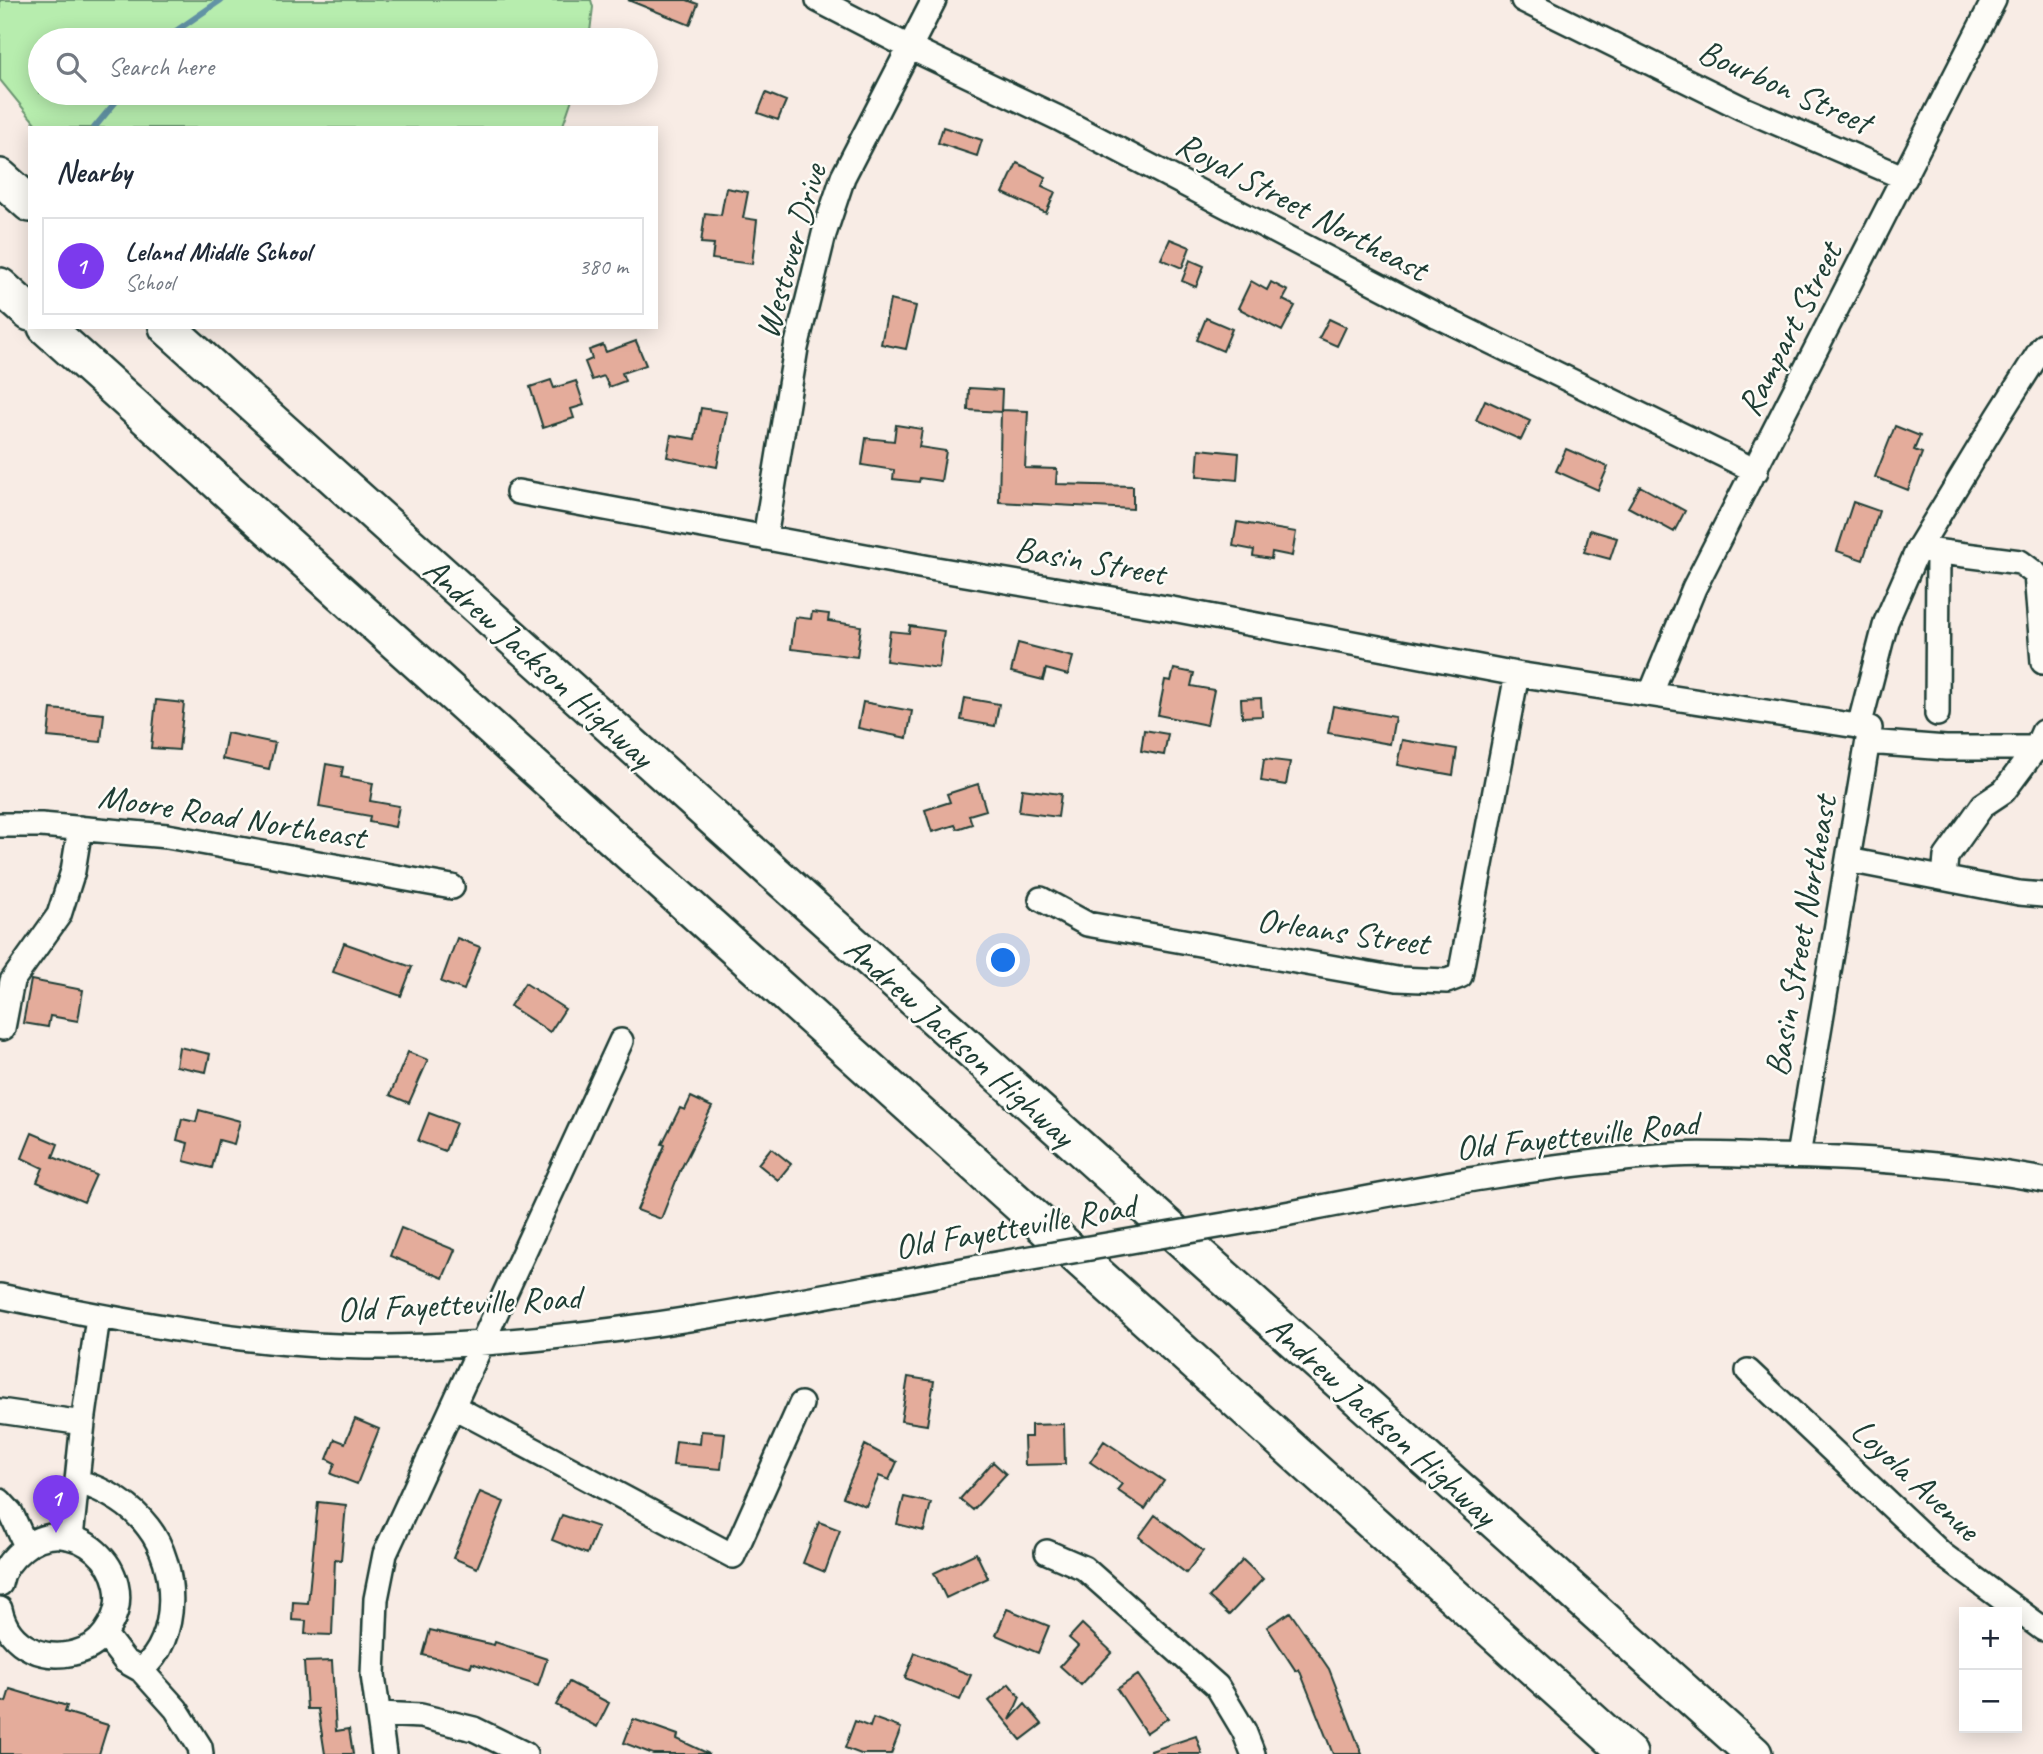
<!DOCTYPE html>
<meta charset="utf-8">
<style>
body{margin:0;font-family:Caveat,sans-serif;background:#f2f2f3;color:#1f2937}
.controls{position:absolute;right:21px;bottom:21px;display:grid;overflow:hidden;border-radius:0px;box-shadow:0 4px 18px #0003}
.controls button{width:63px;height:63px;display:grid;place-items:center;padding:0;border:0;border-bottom:2px solid #e0e1e3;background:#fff;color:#1f2937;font:35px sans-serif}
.you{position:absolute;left:1004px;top:961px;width:24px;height:24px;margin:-18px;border:5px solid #fff;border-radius:50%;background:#1a73e8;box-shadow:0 0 0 10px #1a73e833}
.badge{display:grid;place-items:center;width:46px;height:46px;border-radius:50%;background:#7c3aed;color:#fff;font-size:23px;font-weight:700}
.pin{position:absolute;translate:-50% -58px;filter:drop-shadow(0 2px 4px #0008)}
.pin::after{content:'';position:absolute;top:37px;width:24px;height:21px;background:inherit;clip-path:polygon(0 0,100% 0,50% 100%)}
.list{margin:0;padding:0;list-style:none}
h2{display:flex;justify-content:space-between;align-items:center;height:91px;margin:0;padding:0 28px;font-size:30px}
h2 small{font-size:23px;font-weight:400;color:#747a83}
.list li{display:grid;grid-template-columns:46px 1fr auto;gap:21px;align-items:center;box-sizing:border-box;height:98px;margin:0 14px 14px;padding:0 14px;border:2px solid #e0e1e3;border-radius:0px}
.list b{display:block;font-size:26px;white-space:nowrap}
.list p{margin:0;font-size:23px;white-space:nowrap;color:#747a83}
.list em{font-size:23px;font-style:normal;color:#747a83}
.icon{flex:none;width:38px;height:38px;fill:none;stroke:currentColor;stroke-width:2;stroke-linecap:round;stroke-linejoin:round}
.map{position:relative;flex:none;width:2043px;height:1754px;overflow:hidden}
.search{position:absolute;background:#fff;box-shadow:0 4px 18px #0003;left:28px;top:28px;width:630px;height:77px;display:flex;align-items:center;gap:18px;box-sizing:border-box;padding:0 24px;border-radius:38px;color:#747a83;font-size:26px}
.panel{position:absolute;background:#fff;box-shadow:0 4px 18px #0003;left:28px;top:126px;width:630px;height:203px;border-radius:0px}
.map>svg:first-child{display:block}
</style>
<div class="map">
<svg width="2043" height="1754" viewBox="0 0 2043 1754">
<rect width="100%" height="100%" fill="#f8ece5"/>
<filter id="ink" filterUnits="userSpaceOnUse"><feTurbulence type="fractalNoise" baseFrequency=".0143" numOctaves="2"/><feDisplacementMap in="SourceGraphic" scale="14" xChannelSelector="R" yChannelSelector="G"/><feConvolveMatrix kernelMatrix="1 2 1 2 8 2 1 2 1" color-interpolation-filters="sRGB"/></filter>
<g filter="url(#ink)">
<path fill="#b7edae" stroke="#6b9571" stroke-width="2" d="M0,0H591L593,7L589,40H40V93H574L562,128H39L0,80Z"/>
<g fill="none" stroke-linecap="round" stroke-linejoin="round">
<path stroke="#6293a5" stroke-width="6" d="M167,40L173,33L221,0
M94,128L123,93"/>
</g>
<path fill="#e4ac9b" stroke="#1f3d34" stroke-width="2" d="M628,0H687L698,4L690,25Z
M766,93L786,101L778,120L758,113Z
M943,127L982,140L977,156L938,143Z
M1017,163L1046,177L1042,186L1055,192L1046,213L1003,193Z
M726,188L748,192L743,218L757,220L752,264L712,259L714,244L701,243L705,213L721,215Z
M1170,239L1190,247L1182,268L1161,259Z
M1190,260L1204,266L1196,287L1182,281Z
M1251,281L1267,290L1271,282L1288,291L1283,300L1295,306L1282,331L1238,308Z
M890,300L916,306L906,349L881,344Z
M1206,318L1232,329L1223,351L1197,340Z
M1329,319L1346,327L1337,346L1319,338Z
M636,341L646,365L622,373L625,381L609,387L604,376L592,380L585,362L592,359L589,350L603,345L606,352Z
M551,380L554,388L576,381L584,405L571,409L574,418L543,428L530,387Z
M969,388L1002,390L1001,412L968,410Z
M1485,400L1530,421L1521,440L1476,420Z
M701,408L727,412L717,467L667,457L671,435L695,439Z
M1001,410L1028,411L1025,468L1057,469L1056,484L1133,486V509L999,502Z
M896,425L922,429L919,447L946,451L941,481L920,478L919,482L893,479L894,470L862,465L866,438L894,441Z
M1895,426L1920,436L1914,450L1922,453L1908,490L1875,477Z
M1199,449L1239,453L1237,480L1197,476Z
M1566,449L1608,467L1598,490L1556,471Z
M1640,486L1685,511L1674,532L1628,507Z
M1853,502L1879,511L1863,560L1837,551Z
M1237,522L1296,532L1292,556L1272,552L1271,559L1253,556L1254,550L1233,546Z
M1590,530L1617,538L1610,559L1584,552Z
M812,612L829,614L828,621L861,626L857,657L791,649L795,617L811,619Z
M910,626L944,631L939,668L886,661L890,631L909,633Z
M1018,643L1073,657L1068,675L1046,669L1043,680L1011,672Z
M1174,669L1194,673L1191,686L1214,690L1207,725L1158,715L1165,680L1171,681Z
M965,698L999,704L995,726L961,720Z
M1261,698L1262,716L1242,717L1241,699Z
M156,700L184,703L179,750L151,748Z
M863,702L912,711L907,738L858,728Z
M1333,706L1395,717L1390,744L1328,733Z
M51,709L104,714L101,742L48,737Z
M1144,730L1168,734L1164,755L1141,751Z
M227,733L275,743L269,769L222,759Z
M1402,740L1457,749L1453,775L1397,765Z
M1264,759L1290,762L1286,785L1261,781Z
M326,764L343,767L341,777L373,783L370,801L399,806L395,827L369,822L370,816L319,807Z
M978,784L986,810L969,815L972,824L957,829L955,825L932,832L925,810L950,802L947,794Z
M1022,789L1061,794L1058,817L1019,812Z
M457,938L480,947L464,990L441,982Z
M344,943L412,967L401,996L333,972Z
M31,980L83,990L78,1021L50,1016L48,1027L23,1023Z
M525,983L565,1009L550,1032L510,1006Z
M179,1047L210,1054L206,1072L176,1066Z
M408,1052L428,1060L409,1103L390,1095Z
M691,1097L712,1107L680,1171L661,1219L637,1210L665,1145L662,1144L680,1108L685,1110Z
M199,1110L240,1121L234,1144L219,1140L212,1168L184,1161L188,1143L177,1140L182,1119L196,1122Z
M429,1113L456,1123L445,1151L418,1141Z
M32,1133L58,1144L53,1157L96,1175L84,1202L37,1182L43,1168L22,1158Z
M771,1148L791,1164L778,1180L758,1164Z
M401,1228L455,1250L443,1278L390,1256Z
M908,1377L934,1381L927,1425L901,1421Z
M355,1419L379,1429L357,1484L331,1474L335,1463L327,1459L335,1439L345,1443Z
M1064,1424L1065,1464L1025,1465L1024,1437H1031V1425Z
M701,1431L725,1433L721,1469L673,1465L676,1441L700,1444Z
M1104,1441L1164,1481L1145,1509L1117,1490L1122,1484L1090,1462Z
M865,1445L897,1462L889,1480L879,1476L866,1506L843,1497Z
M993,1462L1006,1474L973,1510L960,1499Z
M480,1492L504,1502L477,1568L453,1558Z
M904,1497L931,1503L924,1531L897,1524Z
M318,1502L346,1505L341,1560L335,1559L332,1635L305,1634L306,1621L292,1620L293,1602L308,1603Z
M562,1515L598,1527L587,1554L552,1540Z
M1155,1515L1203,1551L1186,1573L1139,1537Z
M819,1522L840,1530L825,1572L803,1563Z
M976,1553L988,1578L946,1598L934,1573Z
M1243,1560L1263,1579L1229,1615L1209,1597Z
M1007,1609L1049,1626L1038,1653L996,1635Z
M1290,1612L1329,1669L1362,1754H1333L1299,1669L1296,1671L1267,1627Z
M1082,1624L1112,1652L1081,1685L1060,1666L1078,1646L1069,1638Z
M430,1630L494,1645L495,1642L547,1659L538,1686L472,1663L471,1667L423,1655Z
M915,1653L971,1675L960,1700L905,1678Z
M332,1661L336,1731L349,1729L353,1754H325L318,1709H307L304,1662Z
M1138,1675L1168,1718L1146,1733L1117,1689Z
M569,1682L609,1703L597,1727L556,1705Z
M1009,1684L1020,1697L1010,1720L1025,1704L1042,1724L1021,1740L989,1701Z
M10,1689L67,1706L65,1712L108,1725L99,1754H0V1700L6,1702Z
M873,1718L901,1728L891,1754H861L845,1748L855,1721L870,1727Z
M633,1719L678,1735L677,1739L709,1754H653L624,1743Z
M1196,1736L1202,1754H1152L1151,1751Z"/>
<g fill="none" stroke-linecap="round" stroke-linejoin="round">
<g stroke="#1f3d34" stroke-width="28">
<path id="minor" d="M818,0L909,47L1058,118L1438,316L1756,471
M1523,0L1742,108L1905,178
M518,492L930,568L1172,609L1517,674L1870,728L1798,1156
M765,538L796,348L824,234L843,177L934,0
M1918,549L1998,417L2043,346
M1651,693L1694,588L1994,0
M1937,714L1938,553
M1859,727L1886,622L1918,549L2020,562L2036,574L2043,662
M1868,742L1946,748H2036L2043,749
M0,825H41L167,836L452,887
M1848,860L2019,893L2043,895
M1944,877L1946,857L1983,805L2004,791L2036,748L2043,732
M1041,899L1087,924L1397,979L1447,981L1460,976L1517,674
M3,1028L12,981L59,915L73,871L80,828
M1259,1219C1396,1193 1533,1164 1673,1155C1703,1153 1733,1155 1763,1156C1856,1157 1951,1163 2043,1180
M0,1296C124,1322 261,1348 388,1347C587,1345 784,1303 979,1267
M1748,1371L1943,1555L2043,1629
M454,1407L733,1556L801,1404
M0,1411L83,1423
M77,1481C105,1490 130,1503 148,1527C178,1565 181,1639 141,1670
M0,1501L11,1513L26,1546
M71,1538L83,1423L98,1317
M1047,1552L1084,1568L1217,1686L1244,1731L1253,1754
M0,1584C2,1570 12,1558 23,1549C71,1508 141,1571 110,1625C104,1636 95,1646 83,1650C48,1664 8,1648 0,1609
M105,1635L125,1661L141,1670L176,1709L200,1747L201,1754
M379,1714L421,1716L474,1729L525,1754
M384,1754L373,1675L376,1599L385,1554L621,1041"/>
</g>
<g stroke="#1f3d34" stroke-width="40">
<path id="highway" d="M0,177L30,204
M0,286L30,313
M46,327L1629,1754
M167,327L1754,1754"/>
</g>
<use href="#minor" stroke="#fdfcf7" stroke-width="23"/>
<use href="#highway" stroke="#fdfcf7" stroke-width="35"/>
<g stroke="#1f3d34" stroke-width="28" stroke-linecap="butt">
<path id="minor-bridge" d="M979,1267L1259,1219"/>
</g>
<use href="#minor-bridge" stroke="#fdfcf7" stroke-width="23"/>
</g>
</g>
<g text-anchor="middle" stroke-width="5" stroke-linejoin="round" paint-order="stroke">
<g font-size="35" fill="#1f3d34" stroke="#fdfcf7">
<text transform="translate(1785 86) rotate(24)" y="12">Bourbon Street</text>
<text transform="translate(1302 206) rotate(28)" y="12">Royal Street Northeast</text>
<text transform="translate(790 251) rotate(-74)" y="12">Westover Drive</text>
<text transform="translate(1789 329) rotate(-63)" y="12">Rampart Street</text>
<text transform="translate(1090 560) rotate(10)" y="12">Basin Street</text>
<text transform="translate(539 662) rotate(42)" y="12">Andrew Jackson Highway</text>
<text transform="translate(232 816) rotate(9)" y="12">Moore Road Northeast</text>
<text transform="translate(1343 931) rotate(8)" y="12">Orleans Street</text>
<text transform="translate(1800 936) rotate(-80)" y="12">Basin Street Northeast</text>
<text transform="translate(960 1041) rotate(42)" y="12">Andrew Jackson Highway</text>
<text transform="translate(1577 1135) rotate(-6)" y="12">Old Fayetteville Road</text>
<text transform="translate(1015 1226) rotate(-10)" y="12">Old Fayetteville Road</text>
<text transform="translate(459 1303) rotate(-3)" y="12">Old Fayetteville Road</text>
<text transform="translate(1382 1420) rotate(42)" y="12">Andrew Jackson Highway</text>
<text transform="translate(1916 1479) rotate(43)" y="12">Loyola Avenue</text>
</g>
</g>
</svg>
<div class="controls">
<button>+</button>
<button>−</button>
</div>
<div class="you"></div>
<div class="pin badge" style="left:56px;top:1533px">1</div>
<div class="search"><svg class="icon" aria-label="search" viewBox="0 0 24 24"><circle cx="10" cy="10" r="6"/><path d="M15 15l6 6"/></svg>Search here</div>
<section class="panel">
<h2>Nearby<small></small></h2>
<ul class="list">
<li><span class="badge">1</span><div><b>Leland Middle School</b><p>School</p></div><em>380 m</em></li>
</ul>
</section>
</div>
